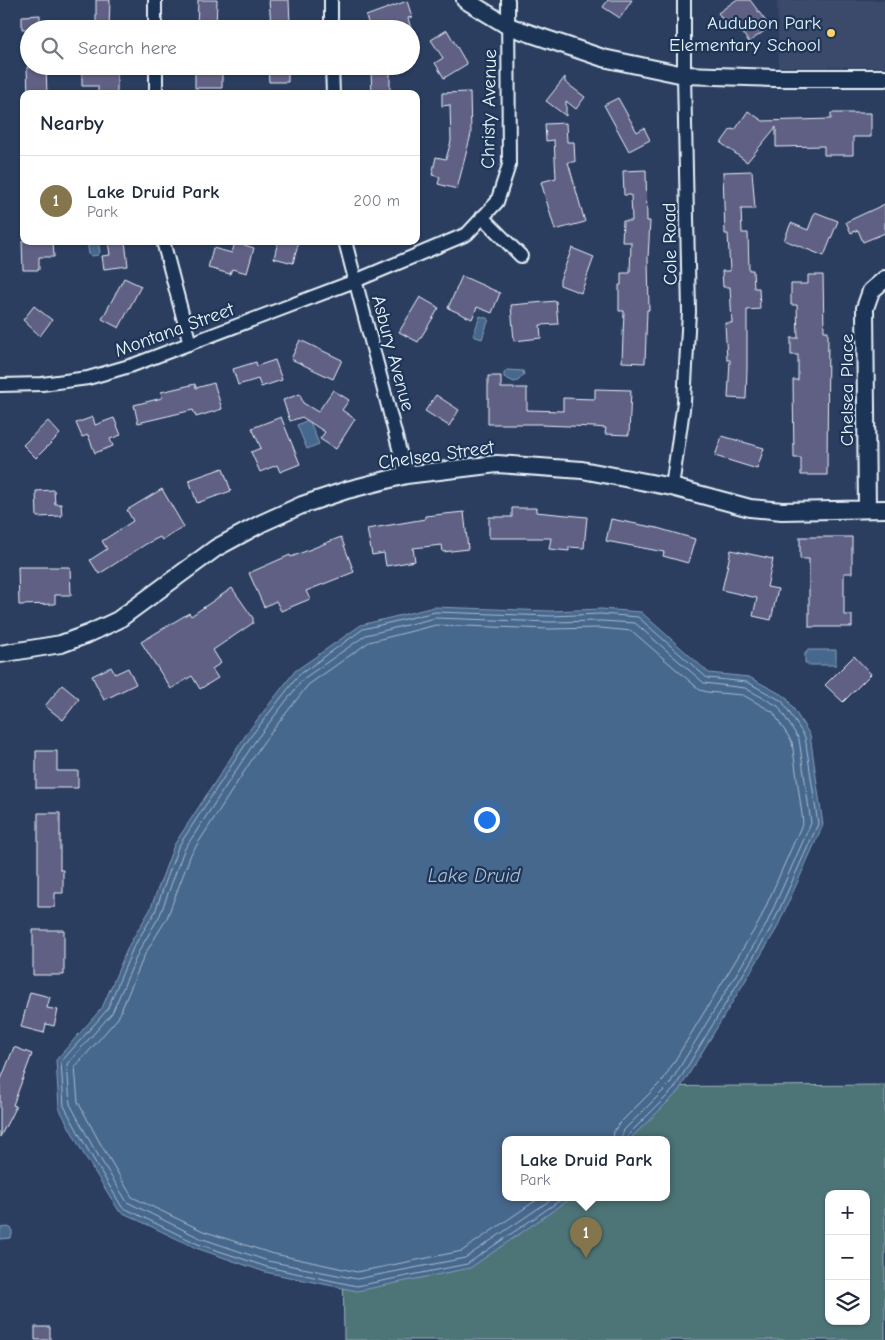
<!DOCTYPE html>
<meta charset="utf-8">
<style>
body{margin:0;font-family:"Comic Neue",sans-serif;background:#f2f2f3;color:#1f2937}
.controls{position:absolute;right:15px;bottom:15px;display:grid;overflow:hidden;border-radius:10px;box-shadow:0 1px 4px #0004}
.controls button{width:45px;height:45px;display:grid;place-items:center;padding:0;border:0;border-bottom:1px solid #e0e1e3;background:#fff;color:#1f2937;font:25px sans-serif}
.you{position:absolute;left:486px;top:819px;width:18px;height:18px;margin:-12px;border:4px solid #fff;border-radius:50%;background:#1a73e8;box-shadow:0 0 0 8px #1a73e833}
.badge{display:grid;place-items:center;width:32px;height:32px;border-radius:50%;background:#84754c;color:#fff;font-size:16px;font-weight:700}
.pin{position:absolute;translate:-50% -41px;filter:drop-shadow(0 1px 2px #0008)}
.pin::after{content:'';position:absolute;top:26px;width:18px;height:15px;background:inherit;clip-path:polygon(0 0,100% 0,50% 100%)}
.popup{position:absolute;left:502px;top:1136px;width:168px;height:65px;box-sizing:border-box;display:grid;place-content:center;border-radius:10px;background:#fff;filter:drop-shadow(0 1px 4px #0005);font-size:16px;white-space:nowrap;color:#747a83}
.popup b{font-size:19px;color:#1f2937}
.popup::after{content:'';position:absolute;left:50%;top:100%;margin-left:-10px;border:10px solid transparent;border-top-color:#fff}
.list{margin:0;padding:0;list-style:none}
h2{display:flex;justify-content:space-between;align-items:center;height:65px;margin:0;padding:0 20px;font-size:21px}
h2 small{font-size:16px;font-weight:400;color:#747a83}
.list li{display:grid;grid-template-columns:32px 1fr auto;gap:15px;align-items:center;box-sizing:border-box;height:90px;padding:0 20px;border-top:1px solid #e0e1e3}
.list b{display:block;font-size:19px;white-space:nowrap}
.list p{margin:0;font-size:16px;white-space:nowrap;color:#747a83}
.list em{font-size:16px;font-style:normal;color:#747a83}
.icon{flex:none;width:28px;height:28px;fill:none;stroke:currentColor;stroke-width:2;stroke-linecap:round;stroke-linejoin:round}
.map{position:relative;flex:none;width:885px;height:1340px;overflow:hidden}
.search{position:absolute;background:#fff;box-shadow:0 1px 4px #0004;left:20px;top:20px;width:400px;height:55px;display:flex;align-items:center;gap:12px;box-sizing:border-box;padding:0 18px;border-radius:28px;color:#747a83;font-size:19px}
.panel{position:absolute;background:#fff;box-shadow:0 1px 4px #0004;left:20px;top:90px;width:400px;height:155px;border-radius:10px}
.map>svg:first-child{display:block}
</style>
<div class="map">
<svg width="885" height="1340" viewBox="0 0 885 1340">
<rect width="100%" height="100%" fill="#2b3e60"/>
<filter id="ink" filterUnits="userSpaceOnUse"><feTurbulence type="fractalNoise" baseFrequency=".02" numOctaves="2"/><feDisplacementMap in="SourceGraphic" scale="10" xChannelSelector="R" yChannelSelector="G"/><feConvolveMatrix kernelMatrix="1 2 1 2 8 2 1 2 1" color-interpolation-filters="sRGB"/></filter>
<g filter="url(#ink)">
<path fill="#3b486b" d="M777,0H885V67H779Z"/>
<path fill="#4e7477" stroke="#9bb2b8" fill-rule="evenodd" d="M885,1085V1340H344L341,1089ZM506,1139H666V1197H506ZM829,1194H866V1321H829Z"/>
<path fill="#47678d" stroke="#879eb8" d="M87,241H98L100,252L98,255L92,256L89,254Z
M480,316L489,319L482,339L473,336Z
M507,370L523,371L524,374L518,381L514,382L504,377V373Z
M308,420L310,422L319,444L307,449L297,425Z
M434,607L551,611L601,609L641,612L709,673L749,677L786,697L810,735L823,825L776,930L678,1092L630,1139H506V1197H573L470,1268L357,1291L265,1272L196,1248L119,1211L83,1153L59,1108L56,1060L102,1008L129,945L150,910L174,845L247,733L295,671L361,625Z
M807,650H836V665H808V663H805V653H807Z
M8,1227L12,1229V1235L10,1238L0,1239V1228Z"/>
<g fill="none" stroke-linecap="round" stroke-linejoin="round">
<path stroke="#a8bacd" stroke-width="1" d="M541,1197L462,1251L357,1272L270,1253L203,1231L132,1197L100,1143L78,1102L75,1067L118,1018L145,954L167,918L191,854L262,744L308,685L369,642L436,625L550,629L600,628L632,631L700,690L707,692L743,695L773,712L792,742L803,822L759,922L663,1080L618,1125L614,1131L613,1139
M555,1197L465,1258L357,1279L268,1261L200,1238L127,1202L93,1147L70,1104L67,1064L112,1013L139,951L160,915L184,850L256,740L303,679L366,635L435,618L551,622L601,621L635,623L704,683L745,688L778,706L799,739L811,823L766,925L669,1085L624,1130L621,1139
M565,1197L467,1264L357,1286L267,1267L198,1244L122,1207L88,1150L64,1106L61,1062L107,1010L133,948L155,912L178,847L251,736L299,675L363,629L435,612L551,616L601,614L638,617L707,678L747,682L782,701L805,737L818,824L771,928L674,1089L629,1134L627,1139"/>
</g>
<path fill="#616184" stroke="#e8f1f8" d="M96,0H110L109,29H96Z
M198,0H217L216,29H197Z
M269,0H289L290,24L271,25Z
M608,0H632L620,18L603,7Z
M736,0H750L770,27L749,42L734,22L728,26L718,13Z
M407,1L412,17L408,18L411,29H370L366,16Z
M40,15V29H22V16Z
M447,30L467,64L444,78L435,63L443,58L431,40Z
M46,66L47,94H28L27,67Z
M195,66H222V88H195Z
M268,66H288V82H269Z
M117,70V94H98V86H82V71Z
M390,71V94H372L371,72Z
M565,77V82L585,97L576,109L566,101V116L546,101Z
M470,92L471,134L457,189L438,184L440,177L432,175L436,157L446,159L451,141L450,105L442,106V93Z
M618,98L637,132L644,128L650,140L629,151L604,105Z
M748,111L763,121L831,119V113H871V137H853V155H824V146L776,147V127L747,162L721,143L731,129L735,130Z
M566,123L567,142H574L575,162H568L585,222L555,230L541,182L556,178L554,140L546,141L545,124Z
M646,170L647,221H650L648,258L649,310H647L645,363L622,362L624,311H619V285H621V273H630L631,242H622L623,221H632L631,195H624L623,171Z
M752,171L755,209H741L742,233H748L749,270H753L754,288H759L760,309L747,310V368L746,399L728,398L730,360H727L725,323H732L730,287H723L722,271H730L728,234H725L723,172Z
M885,204V233L863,242L858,230L851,233L846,222Z
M815,212L838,221L824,256L784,240L791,223L808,230Z
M22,241H53L54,257H39V270H23Z
M108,241H125L128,266L104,269L102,256L110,255Z
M278,241H299L293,263L274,258Z
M235,242L254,248L247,273L232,269L230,274L208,268L213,248L232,253Z
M572,248L594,257L581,293L560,285V280Z
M808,275H823L824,331H828L827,475H801V458H794L793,380H798V355H791V338H798L797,305H791V284H808Z
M462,276L500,293L492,313L477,307L472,319L448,308Z
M124,278L141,286L119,328L102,319Z
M420,297L439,308L418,342L399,332Z
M556,301L558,324L540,325L541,338L514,341L511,305Z
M34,306L52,320L40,336L23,320Z
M300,340L342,360L333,379L291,359Z
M275,360L282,380L261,387L258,379L238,385L233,369L256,362L257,366Z
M488,376H501V388H527V410L563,411V398L595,399V389L631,390L629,435L605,434L606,428L594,427L542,425V424H488Z
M214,383L222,409L196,417L193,410L138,423L134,405L162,398L161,392L195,384L196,388Z
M333,390L349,400L342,410L355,419L336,449L320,439L325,432L302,417L290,421L283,400L300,394L303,403L318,412Z
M436,395L459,410L449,426L425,411Z
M93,417L95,425L114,418L121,435L110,439L113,446L95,453L88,435L82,437L76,423Z
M281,417L300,464L280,472L277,465L260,472L251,452L261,448L252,428Z
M48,421L60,434L36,458L23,445Z
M722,436L764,448L757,469L715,456Z
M223,468L231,491L197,503L189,480Z
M162,489L184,527L162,540L160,537L146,544L99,574L90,560L107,549L102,541L133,521L127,510Z
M54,490L55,504H61L62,516L37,517L36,491Z
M512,508H536V512L587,517L584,548L569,547V551L549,549L551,538H489V517H512Z
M464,512L468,549L443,552L442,545L413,548L415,561L386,566L384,553L372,555L367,529L425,519V516Z
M611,519L657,528L695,539L688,563L663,556L664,552L606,541Z
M341,537L354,572L306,591L310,599L281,611L276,601L264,607L249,573L290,555L291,557Z
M800,537H852V573H844V615H852V627H809V559H800Z
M731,550L773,559L767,587L778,589L771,620L753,616L757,598L722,590Z
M18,567H70L71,595H55V604L19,605Z
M232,588L253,618V623L213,650L221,663L212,669L218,678L200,689L192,676L171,689L141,642L189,613L191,616Z
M854,656L871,674L843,702L825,685Z
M111,667L115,674L128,668L136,684L104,700L92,676Z
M62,685L79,699L63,720L45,706Z
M36,751H57V771H78V788H36Z
M38,813H60V870H63V893H55V907H38Z
M33,930H64V975H33Z
M30,992L50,997L47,1008L58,1010L54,1026L46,1024L44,1033L21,1027Z
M14,1047L32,1054L13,1105L16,1106L0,1137V1082Z
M35,1327H50V1340H35Z"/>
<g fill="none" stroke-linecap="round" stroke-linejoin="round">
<g stroke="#e8f1f8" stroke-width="16">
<path id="minor" d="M155,0V29
M331,0V29
M156,66V94
M332,66L333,94
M482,217L521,256
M163,241L190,344
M345,241L406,475
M0,385L42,384L88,378L133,365L355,281L467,234L497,202L509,165L508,0
M672,487L684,402L689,312L684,75V0"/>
</g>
<g stroke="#e8f1f8" stroke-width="20">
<path id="tertiary" d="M465,0L508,26L603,58L684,75L775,78H885
M867,509L865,308L871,291L885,279
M0,654L61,644L88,634L118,620L216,548L262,523L302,505L347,490L406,475L497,464L582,470L672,487L750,508L782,511L885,509"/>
</g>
<use href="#minor" stroke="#1d3557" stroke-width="12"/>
<use href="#tertiary" stroke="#1d3557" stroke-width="16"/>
</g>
</g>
<circle fill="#ffd166" stroke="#1d3557" stroke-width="2" cx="831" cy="33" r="5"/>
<g text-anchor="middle" stroke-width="4.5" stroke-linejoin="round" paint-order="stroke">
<g font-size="19" fill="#e8f1f8" stroke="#1d3557" text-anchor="end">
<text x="821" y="29">Audubon Park<tspan x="821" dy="22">Elementary School</tspan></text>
</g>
<g font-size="19" fill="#e8f1f8" stroke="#1d3557">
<text transform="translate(488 109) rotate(-89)" y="7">Christy Avenue</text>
<text transform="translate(669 244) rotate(-91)" y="7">Cole Road</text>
<text transform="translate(174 329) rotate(-20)" y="7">Montana Street</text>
<text transform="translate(394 353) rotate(75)" y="7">Asbury Avenue</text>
<text transform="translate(846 390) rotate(-90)" y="7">Chelsea Place</text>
<text transform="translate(436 454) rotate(-8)" y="7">Chelsea Street</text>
</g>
<g font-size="20" font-style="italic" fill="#b0c1d3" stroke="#1d3557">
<text x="474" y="882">Lake Druid</text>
</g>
</g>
</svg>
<div class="controls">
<button>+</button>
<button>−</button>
<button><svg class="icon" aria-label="layers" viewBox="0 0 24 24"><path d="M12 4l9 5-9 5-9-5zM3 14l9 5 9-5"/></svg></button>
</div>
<div class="you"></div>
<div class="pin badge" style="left:586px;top:1258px">1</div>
<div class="popup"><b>Lake Druid Park</b>Park</div>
<div class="search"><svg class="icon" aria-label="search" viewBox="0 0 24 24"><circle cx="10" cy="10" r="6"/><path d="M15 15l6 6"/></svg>Search here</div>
<section class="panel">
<h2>Nearby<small></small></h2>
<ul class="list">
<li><span class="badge">1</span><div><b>Lake Druid Park</b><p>Park</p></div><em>200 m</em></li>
</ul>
</section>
</div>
